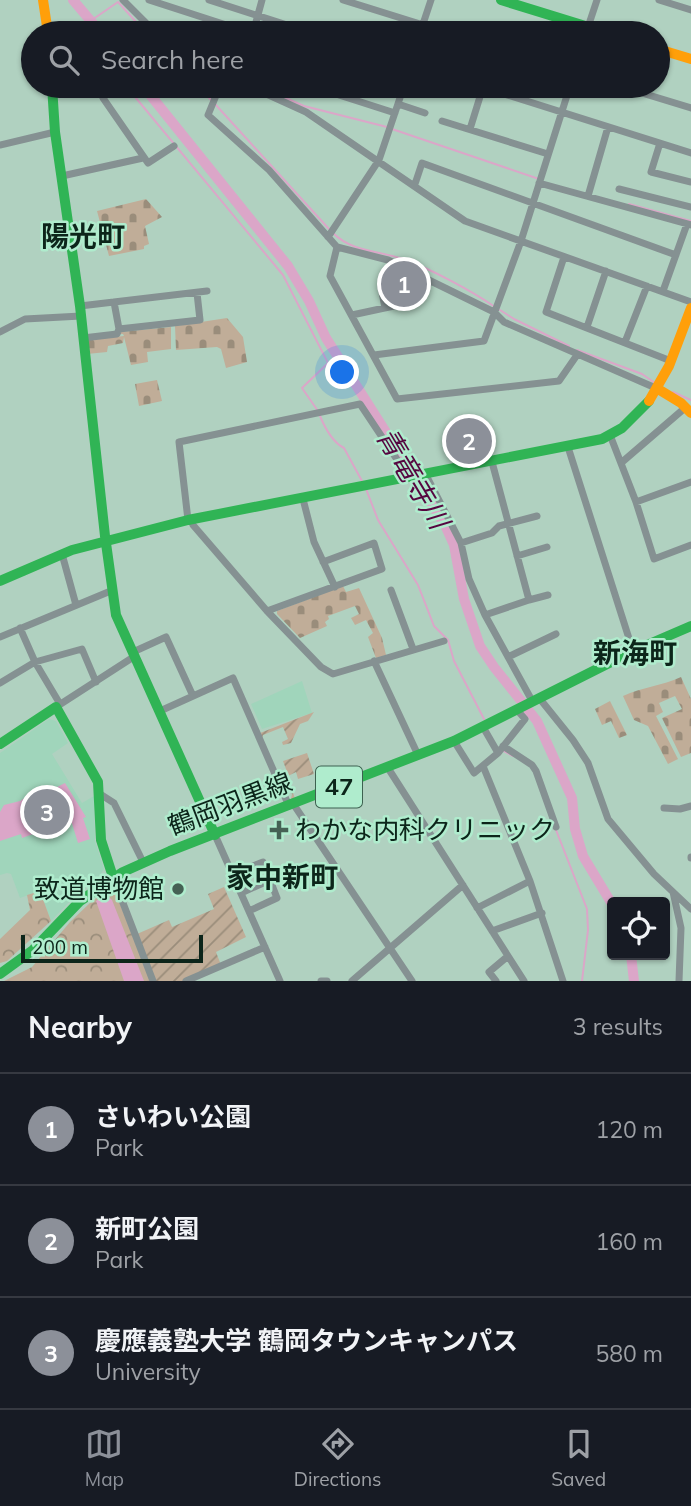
<!DOCTYPE html>
<meta charset="utf-8">
<style>
body{margin:0;font-family:Mulish,"Noto Sans JP",sans-serif;background:#20242c;color:#f1f3f6}
.controls{position:absolute;right:21px;bottom:21px;display:grid;overflow:hidden;border-radius:7px;box-shadow:0 2px 5px #0004}
.controls button{width:63px;height:63px;display:grid;place-items:center;padding:0;border:0;border-bottom:2px solid #363941;background:#171b24;color:#f1f3f6;font:35px sans-serif}
.scale{position:absolute;left:21px;bottom:18px;width:182px;box-sizing:border-box;padding-left:7px;border:4px solid #0c251a;border-top:0;font-size:19px;line-height:24px;white-space:nowrap;color:#0c251a;-webkit-text-stroke:5px #afeccd;paint-order:stroke}
.you{position:absolute;left:343px;top:373px;width:24px;height:24px;margin:-18px;border:5px solid #fff;border-radius:50%;background:#1a73e8;box-shadow:0 0 0 10px #1a73e833}
.badge{display:grid;place-items:center;width:46px;height:46px;border-radius:50%;background:#8c9099;color:#fff;font-size:23px;font-weight:700}
.pin{position:absolute;translate:-50% -50%;border:4px solid #fff;box-shadow:0 2px 7px #0006}
.list{margin:0;padding:0;list-style:none}
h2{display:flex;justify-content:space-between;align-items:center;height:91px;margin:0;padding:0 28px;font-size:30px}
h2 small{font-size:23px;font-weight:400;color:#9ea1a6}
.list li{display:grid;grid-template-columns:46px 1fr auto;gap:21px;align-items:center;box-sizing:border-box;height:112px;padding:0 28px;border-top:2px solid #363941}
.list b{display:block;font-size:26px;white-space:nowrap}
.list p{margin:0;font-size:23px;white-space:nowrap;color:#9ea1a6}
.list em{font-size:23px;font-style:normal;color:#9ea1a6}
.icon{flex:none;width:38px;height:38px;fill:none;stroke:currentColor;stroke-width:2;stroke-linecap:round;stroke-linejoin:round}
.map{position:relative;flex:none;width:691px;height:981px;overflow:hidden}
.search{position:absolute;background:#171b24;box-shadow:0 2px 5px #0004;left:21px;right:21px;top:21px;height:77px;display:flex;align-items:center;gap:18px;box-sizing:border-box;padding:0 24px;border-radius:38px;color:#9ea1a6;font-size:26px}
.sheet{height:427px;background:#171b24}
nav{display:flex;justify-content:space-around;align-items:center;box-sizing:border-box;height:98px;border-top:2px solid #363941;background:#171b24;font-size:19px;color:#9ea1a6}
nav a{display:grid;justify-items:center;gap:4px}
nav .on{color:#8c9099}
.map>svg:first-child{display:block}
</style>
<div class="map">
<svg width="691" height="981" viewBox="0 0 691 981">
<defs>
<pattern id="cemetery-stones" width="16" height="16" patternUnits="userSpaceOnUse" patternTransform="scale(1.75)"><rect width="16" height="16" fill="#c0ad98"/><path d="M2 7V4a2 2 0 0 1 4 0v3zM10 15v-3a2 2 0 0 1 4 0v3z" fill="#9a8d7b"/></pattern>
<pattern id="park-crowns" width="20" height="18" patternUnits="userSpaceOnUse" patternTransform="scale(1.75)"><rect width="20" height="18" fill="#c0ad98"/><path d="M2 6a3 3 0 1 1 6 0M12 15a3 3 0 1 1 6 0" fill="none" stroke="#9a8d7b"/></pattern>
<pattern id="garden-furrows" width="10" height="10" patternUnits="userSpaceOnUse" patternTransform="scale(1.75)"><rect width="10" height="10" fill="#c0ad98"/><path d="M-1 1l2-2M0 10L10 0M9 11l2-2" fill="none" stroke="#9a8d7b"/></pattern>
</defs>
<rect width="100%" height="100%" fill="#b0d1c0"/>
<path fill="#a0d5bb" d="M302,681L312,713L262,729L251,704Z
M49,719L56,721L68,743L52,754L82,803L94,796L95,841L104,869L100,875L75,896L51,921L40,891L20,898L11,874L7,873L0,875V753Z"/>
<path fill="url(#cemetery-stones)" d="M146,199L162,217L145,226L149,244L144,246V249L109,256L97,211Z
M227,318L243,337L247,362L226,368L221,349L217,347L176,350L175,326Z
M171,327V349L147,352L148,362L131,365L124,337L123,343L108,346L107,352L87,354L86,340L124,336L123,334H119L120,332Z
M157,380L162,401L139,406L135,384Z
M343,586L346,592L359,588L382,638L386,655L376,658L368,637L373,633L366,620L355,625L351,618L359,614L355,606L328,616L329,619L325,622L327,626L300,638L277,614V611Z
M681,677L691,699V753L681,757L662,718L682,709L675,696L659,703L663,712L656,716L678,759L668,764L648,726L634,720L623,696C642,687 662,686 681,677Z
M610,701L627,735L619,738L611,721L602,725L595,709Z"/>
<path fill="url(#park-crowns)" d="M394,266L425,280L413,298L388,305L383,287Z
M478,419L484,458L460,464L453,424Z
M109,890L115,891L150,981H4L32,967L70,922L92,901Z
M40,891L51,921L7,961L0,963V939L30,910L27,895Z"/>
<path fill="url(#garden-furrows)" d="M314,712L308,721L300,724L291,743L283,745L282,742L288,739L283,727L263,735L262,739L260,733Z
M307,753L314,774L298,779L296,772L288,776L295,799H291L292,794L283,773L286,769L283,761Z
M224,887L246,937L216,952L221,965L183,981H156L137,934L169,920L172,927L214,909L208,894Z"/>
<path fill="#dba6c8" d="M65,783L86,817L83,818L90,839L78,843L70,817L47,825L44,830L22,838L21,834L0,841V812L4,805L20,801L39,789L57,787Z
M106,894L112,900L144,981H124L96,901Z"/>
<g fill="none" stroke-linecap="round" stroke-linejoin="round">
<path stroke="#dba6c8" stroke-width="2" d="M91,33L86,24L118,2L146,33
M126,86L283,275L328,363L302,388L318,411
M197,86L211,100
M258,86L304,106L387,127
M215,104L329,229
M392,129L539,179
M629,204L691,221
M333,233C352,252 379,251 403,259C429,268 472,291 495,307
M500,310L514,319L569,346
M577,350L642,374L655,383
M673,392L691,400
M320,416C325,428 332,442 344,448L362,481
M366,489L378,520L418,585L434,626L448,640L454,661L484,719
M502,750L513,756
M556,830L587,909L588,930L582,981"/>
<path stroke="#dba6c8" stroke-width="10" d="M73,0L101,33
M143,86L288,266L309,301L326,338L445,525L454,545L464,599L480,646L494,667L537,721L572,798L575,829L583,856L612,904
M631,955L634,981"/>
<path stroke="#859192" stroke-width="7" d="M123,0L156,33
M149,0L251,33
M209,0L312,33
M343,0L449,33
M659,0L691,10
M253,33L262,0
M420,33L431,0
M586,33L597,0
M220,86L208,115L269,170L337,247L388,260L494,312L504,322L658,389
M249,86L306,112L465,221L691,302
M311,86L395,113
M479,86L691,153
M619,86L691,108
M103,98L148,163L174,146
M398,104L425,113
M442,121L548,154
M470,129L483,87
M660,143L651,172L691,182
M0,145L55,132
M62,176L143,158
M539,183L691,225
M415,184L422,163L676,255
M619,189L691,207
M588,196L608,127
M328,237L379,160L404,86
M337,247L330,276L397,399L559,381L577,355
M564,257L546,312L671,361
M663,291L687,224
M114,302L119,329
M80,306L207,291
M385,308L381,287L393,263
M352,315L417,301L430,281
M587,327L606,271
M0,332L25,319L81,316
M83,338L117,334L119,329L200,320L197,293
M625,342L647,286
M374,355L484,341L521,241L570,86
M610,435L636,502L654,559L691,545
M568,447L633,651
M621,463L686,407
M426,475L461,543L469,579L485,615L530,697
M303,499L314,542L335,587
M636,502L691,482
M188,520L179,442L360,404L402,467L407,479
M191,520L193,525L267,611L321,667L333,674L444,641
M461,543L492,533L499,526L537,516
M62,554L76,605
M517,556L547,547
M391,590L413,649
M529,600L548,595
M267,611L382,569L374,543L323,562
M485,615L529,600L492,462
M20,628L35,662L60,704
M0,637L113,590
M133,652L166,637L193,696
M508,657L556,634
M374,661L418,755
M0,683L35,662L82,649L96,682
M540,699L573,740L588,763L608,819L654,874L691,909
M56,707L135,656
M160,711L233,678L289,806
M483,727L498,753
M454,741L474,773L498,753L525,719L517,710
M503,746L532,765L536,771L556,827
M483,766L530,881L563,981
M388,768L524,981
M100,794L114,803L143,862
M294,805L412,981
M664,808L680,809L691,806
M215,835L280,981
M691,857V858
M233,874L263,862L277,898L249,911
M113,877L153,981
M673,892L681,928L679,981
M241,893L270,880
M477,908L530,881
M492,931L542,913
M186,981L265,947
M321,981H327
M352,981L463,885
M496,981L489,972L508,956"/>
<path stroke="#30b455" stroke-width="10" d="M501,0L608,33
M52,86L55,132L80,306L105,536L116,615L215,835
M0,581L72,550L188,520L602,439L622,428L649,401
M0,744L56,707L98,782L101,840L113,877
M0,974L33,950L80,901L123,872L170,851L454,741L633,651L691,626"/>
<path stroke="#ff9f0a" stroke-width="10" d="M43,0L48,33
M658,49L691,59
M658,389L681,403L691,413
M649,401L669,366L691,308"/>
</g>
<g fill="#456154" stroke="#afeccd" stroke-width="2.5">
<path d="M275.5 819.5h7v7h7v7h-7v7h-7v-7h-7v-7h7z"/>
<circle cx="178" cy="889" r="7"/>
</g>
<g text-anchor="middle" stroke-width="5" stroke-linejoin="round" paint-order="stroke">
<rect fill="#afeccd" stroke="#3d6150" stroke-width="2" x="316" y="766.5" width="46" height="41" rx="5"/>
<g font-size="24" font-weight="bold" fill="#0c251a">
<text x="339" y="795">47</text>
</g>
<g font-size="26" fill="#0c251a" stroke="#afeccd">
<text transform="translate(230 804) rotate(-21)" y="9">鶴岡羽黒線</text>
</g>
<g font-size="26" fill="#0c251a" stroke="#afeccd" text-anchor="start">
<text x="295" y="839">わかな内科クリニック</text>
<text x="164" y="898" text-anchor="end">致道博物館</text>
</g>
<g font-size="28" font-weight="bold" fill="#0c251a" stroke="#afeccd">
<text x="83" y="246">陽光町</text>
<text x="635" y="663">新海町</text>
<text x="282" y="887">家中新町</text>
</g>
<g font-size="28" font-style="italic" fill="#560640" stroke="#afeccd">
<text transform="translate(413 478) rotate(59)" y="10">青竜寺川</text>
</g>
</g>
</svg>
<div class="controls">
<button><svg class="icon" aria-label="locate" viewBox="0 0 24 24"><circle cx="12" cy="12" r="6"/><path d="M12 2v4M12 18v4M2 12h4M18 12h4"/></svg></button>
</div>
<div class="scale">200 m</div>
<div class="you"></div>
<div class="pin badge" style="left:404px;top:284px">1</div>
<div class="pin badge" style="left:469px;top:441px">2</div>
<div class="pin badge" style="left:47px;top:812px">3</div>
<div class="search"><svg class="icon" aria-label="search" viewBox="0 0 24 24"><circle cx="10" cy="10" r="6"/><path d="M15 15l6 6"/></svg>Search here</div>
</div>
<section class="sheet">
<h2>Nearby<small>3 results</small></h2>
<ul class="list">
<li><span class="badge">1</span><div><b>さいわい公園</b><p>Park</p></div><em>120 m</em></li>
<li><span class="badge">2</span><div><b>新町公園</b><p>Park</p></div><em>160 m</em></li>
<li><span class="badge">3</span><div><b>慶應義塾大学 鶴岡タウンキャンパス</b><p>University</p></div><em>580 m</em></li>
</ul>
</section>
<nav>
<a class="on"><svg class="icon" aria-label="map" viewBox="0 0 24 24"><path d="M3 6l6-2 6 2 6-2v14l-6 2-6-2-6 2zM9 4v14M15 6v14"/></svg>Map</a>
<a><svg class="icon" aria-label="directions" viewBox="0 0 24 24"><path d="M12 3l9 9-9 9-9-9zM9 14v-3h6M13 9l2 2-2 2"/></svg>Directions</a>
<a><svg class="icon" aria-label="saved" viewBox="0 0 24 24"><path d="M7 4h10v16l-5-4-5 4z"/></svg>Saved</a>
</nav>
